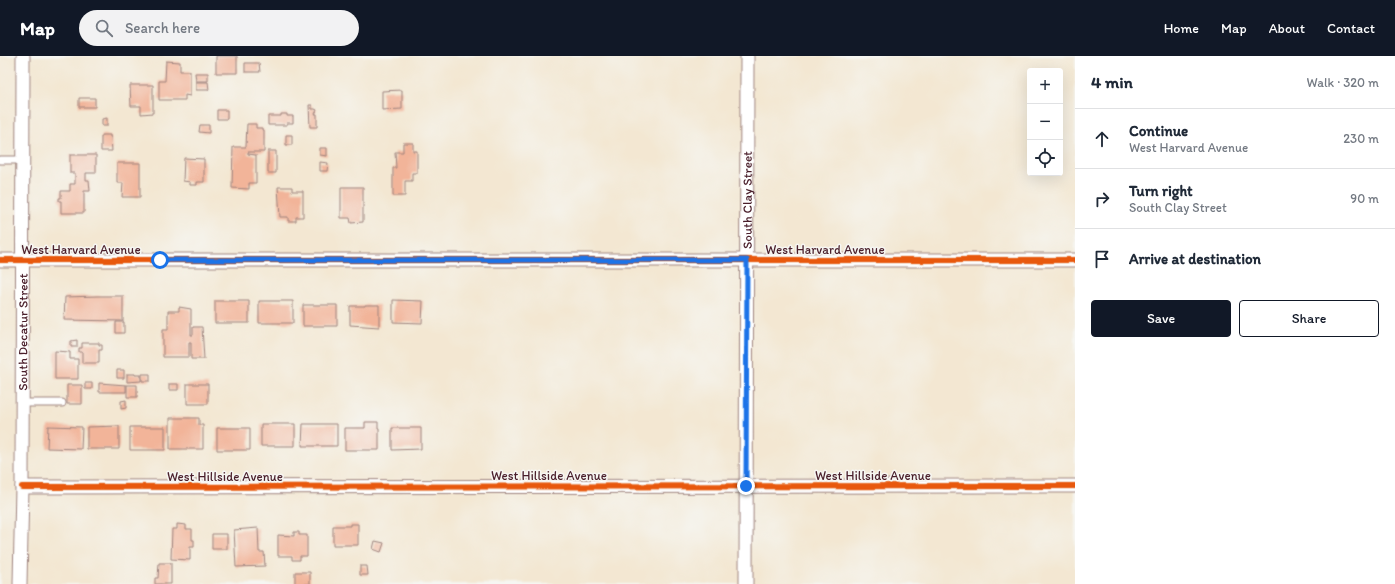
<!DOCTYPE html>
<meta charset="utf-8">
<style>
body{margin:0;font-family:Itim,sans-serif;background:#f2f2f3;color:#1f2937}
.controls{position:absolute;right:12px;top:12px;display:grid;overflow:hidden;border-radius:4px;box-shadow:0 4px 16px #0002}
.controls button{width:36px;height:36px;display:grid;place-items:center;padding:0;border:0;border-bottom:1px solid #e0e1e3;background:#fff;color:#1f2937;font:20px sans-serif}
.stop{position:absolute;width:12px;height:12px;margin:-9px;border:3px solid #1a73e8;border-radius:50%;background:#fff}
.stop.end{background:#1a73e8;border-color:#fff;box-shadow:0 1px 4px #0008}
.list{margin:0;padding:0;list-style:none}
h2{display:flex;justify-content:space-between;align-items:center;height:52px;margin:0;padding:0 16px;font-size:17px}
h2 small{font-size:13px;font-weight:400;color:#747a83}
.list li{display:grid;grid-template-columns:26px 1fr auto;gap:12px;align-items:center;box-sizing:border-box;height:60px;padding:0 16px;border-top:1px solid #e0e1e3}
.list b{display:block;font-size:15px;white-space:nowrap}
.list p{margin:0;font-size:13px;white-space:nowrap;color:#747a83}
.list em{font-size:13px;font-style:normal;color:#747a83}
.actions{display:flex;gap:8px;padding:12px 16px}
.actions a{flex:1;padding:9px 0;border:1px solid #111827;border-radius:4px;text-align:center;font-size:14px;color:#111827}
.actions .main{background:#111827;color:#fff}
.icon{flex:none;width:22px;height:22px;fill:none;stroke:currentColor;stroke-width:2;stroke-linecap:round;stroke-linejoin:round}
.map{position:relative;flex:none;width:1075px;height:528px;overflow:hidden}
header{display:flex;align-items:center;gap:24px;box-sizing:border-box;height:56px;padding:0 20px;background:#111827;color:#fff}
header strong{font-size:19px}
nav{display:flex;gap:22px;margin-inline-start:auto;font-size:14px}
.search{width:280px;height:36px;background:#f2f2f3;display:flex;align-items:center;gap:10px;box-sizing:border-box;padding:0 14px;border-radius:22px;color:#747a83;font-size:15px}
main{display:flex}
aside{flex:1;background:#fff}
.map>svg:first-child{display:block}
</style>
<header>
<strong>Map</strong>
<div class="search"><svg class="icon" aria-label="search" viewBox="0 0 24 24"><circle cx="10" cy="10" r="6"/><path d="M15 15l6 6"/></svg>Search here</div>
<nav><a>Home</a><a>Map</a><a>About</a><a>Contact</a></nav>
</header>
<main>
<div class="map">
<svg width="1075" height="528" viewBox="0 0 1075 528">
<rect width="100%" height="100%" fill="#f6f6f2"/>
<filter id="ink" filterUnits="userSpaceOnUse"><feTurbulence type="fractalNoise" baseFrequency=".025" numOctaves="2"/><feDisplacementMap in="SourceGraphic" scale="8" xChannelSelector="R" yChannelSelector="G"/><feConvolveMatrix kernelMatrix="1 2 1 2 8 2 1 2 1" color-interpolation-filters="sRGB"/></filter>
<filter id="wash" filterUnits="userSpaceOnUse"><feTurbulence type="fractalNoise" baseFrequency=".012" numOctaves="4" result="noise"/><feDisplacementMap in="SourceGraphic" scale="16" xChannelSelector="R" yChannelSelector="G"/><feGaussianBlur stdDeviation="0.9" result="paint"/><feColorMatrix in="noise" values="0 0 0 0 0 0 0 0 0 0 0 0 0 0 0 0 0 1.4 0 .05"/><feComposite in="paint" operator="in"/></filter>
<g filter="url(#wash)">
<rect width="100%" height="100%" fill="#f3e7d2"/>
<g id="blocks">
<path fill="#f2b499" d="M216,0H237V17H216Z
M166,5L180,6V15H190V40L185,39V44H159V25H165Z
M245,7H259L260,16H245Z
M195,17H208V25H196Z
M196,26H208L209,34H196Z
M130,29H153V57L141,58V50H131Z
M402,34V53L382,54V35Z
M79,42H95V51H79Z
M309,49H312V53H315L317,54L315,58H317V71H310Z
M217,54H227V63H217Z
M281,58H287V60H293V67H287V69H268V60H281Z
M107,62V70H102V63Z
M247,68H256V72H262V74H264V96H248V98L256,99V127H249V133L232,132L233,91H246Z
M200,69H209V77L199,76Z
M102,79H110V81H111L112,95H101V81H102Z
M286,79H292V89H286Z
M403,87H413V95H417V117H412V125H405V140H393V112H396L395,96H403Z
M320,92H327V100L320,99Z
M268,95H276V117H268Z
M70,99H96V117H86V124H89L90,135H84V157H61V145H59V142H61V135H70V128H75V117H70Z
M184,102L204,103V126H197V129H190V126L183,125Z
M320,106L328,107L327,115H320Z
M117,107H140V141H122L123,127H117Z
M278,131H292V135H303V161H296V165H288V161H280Z
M341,131H363V166L351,167L350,162H341Z
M97,240H123V265L64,264L65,241Z
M393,244L423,245L422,267L393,266Z
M215,245H249V267H215Z
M259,245H293V267H259Z
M303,249H337V270H303Z
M365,249H379V271L350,269V250H365Z
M179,251L191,253V279H193V271H202L204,303H191V286H189V301H163V273H168V255H179Z
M116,266H124V277H116Z
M77,284V291H71V285Z
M82,287H99V289H102V294H99V307H82V296H79V292H82Z
M55,295L70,296V303H78V323H55Z
M117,314H124V322H117Z
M127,318H135V319H141V325L127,326Z
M142,318H150V325H142Z
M85,327H92V333H85Z
M99,327L126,329V336H99Z
M169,328H178V334H169Z
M187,328H208V348H187Z
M67,329H82V348H67Z
M127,329H137V341H127Z
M126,344V352L121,353V345Z
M170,362H199V369H203V393H170Z
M365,366H378V372H379V394H345V372H365Z
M261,368H295V390H261Z
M303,368H337V390H302Z
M48,370L82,371L81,393L47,392Z
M119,370V393H87V371Z
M130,371H165V394H130Z
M217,372H250V394H217Z
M392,372H421V393L392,394Z
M177,468L186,469V473H192V484H194V491H190V504L171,503L172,473H177Z
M350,468H358V489H333V470H350Z
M258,472L259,496H264L265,510L236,511L234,474Z
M294,476H299V479H307V500H300V504H292V500H278V479L294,480Z
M212,478H227V493H212Z
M375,485L384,487L381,496L373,493Z
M159,507H171V528H155V522H158Z
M360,510H367L368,519H360Z
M295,516H310V528H295Z"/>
</g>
</g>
<g filter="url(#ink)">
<use href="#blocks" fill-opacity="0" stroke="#9e837e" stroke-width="1"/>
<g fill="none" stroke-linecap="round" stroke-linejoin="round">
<g stroke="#9e837e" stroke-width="9">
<path id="lane" d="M0,104H23
M23,347H62"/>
</g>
<g stroke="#9e837e" stroke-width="15">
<g id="street">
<path d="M0,204H1075"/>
<path d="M22,431L1075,430"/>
<path id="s1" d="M20,528L22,431L23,0"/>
<path id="s2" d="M746,528L747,0"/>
</g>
</g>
<use href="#lane" stroke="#fff" stroke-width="7"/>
<use href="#street" stroke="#fff" stroke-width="13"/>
<g stroke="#f6f6f2" stroke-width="8">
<path id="cycleway" d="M0,204H1075
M22,431L1075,430"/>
</g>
<use href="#cycleway" stroke="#e8590c" stroke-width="6"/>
</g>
</g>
<g fill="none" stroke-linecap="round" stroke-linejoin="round" filter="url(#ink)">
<path stroke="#1a73e8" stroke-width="5" d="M160,204H747L746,430"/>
</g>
<g text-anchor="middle" stroke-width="3" stroke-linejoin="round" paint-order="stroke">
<g font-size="13" fill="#4a1f2b" stroke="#f6f6f2">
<text dy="5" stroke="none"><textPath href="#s2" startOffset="384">South Clay Street</textPath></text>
<text x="81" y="198">West Harvard Avenue</text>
<text x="825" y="198">West Harvard Avenue</text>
<text dy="5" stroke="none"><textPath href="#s1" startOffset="252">South Decatur Street</textPath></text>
<text x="549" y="424">West Hillside Avenue</text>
<text x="873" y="424">West Hillside Avenue</text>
<text x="225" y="425">West Hillside Avenue</text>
</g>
</g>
</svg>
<div class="controls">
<button>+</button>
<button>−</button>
<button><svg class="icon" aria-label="locate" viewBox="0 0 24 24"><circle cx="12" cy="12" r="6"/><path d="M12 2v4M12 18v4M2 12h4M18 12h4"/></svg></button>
</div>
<div class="stop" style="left:160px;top:204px"></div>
<div class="stop end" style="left:746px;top:430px"></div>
</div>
<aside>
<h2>4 min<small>Walk · 320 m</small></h2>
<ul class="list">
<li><svg class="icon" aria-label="ahead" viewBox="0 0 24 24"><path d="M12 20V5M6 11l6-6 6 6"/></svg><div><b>Continue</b><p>West Harvard Avenue</p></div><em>230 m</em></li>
<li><svg class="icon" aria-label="right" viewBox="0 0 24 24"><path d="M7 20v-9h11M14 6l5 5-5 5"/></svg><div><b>Turn right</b><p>South Clay Street</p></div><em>90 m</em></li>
<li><svg class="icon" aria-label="arrive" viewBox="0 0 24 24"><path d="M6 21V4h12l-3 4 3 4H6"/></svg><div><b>Arrive at destination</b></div></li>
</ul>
<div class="actions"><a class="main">Save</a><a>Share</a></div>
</aside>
</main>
